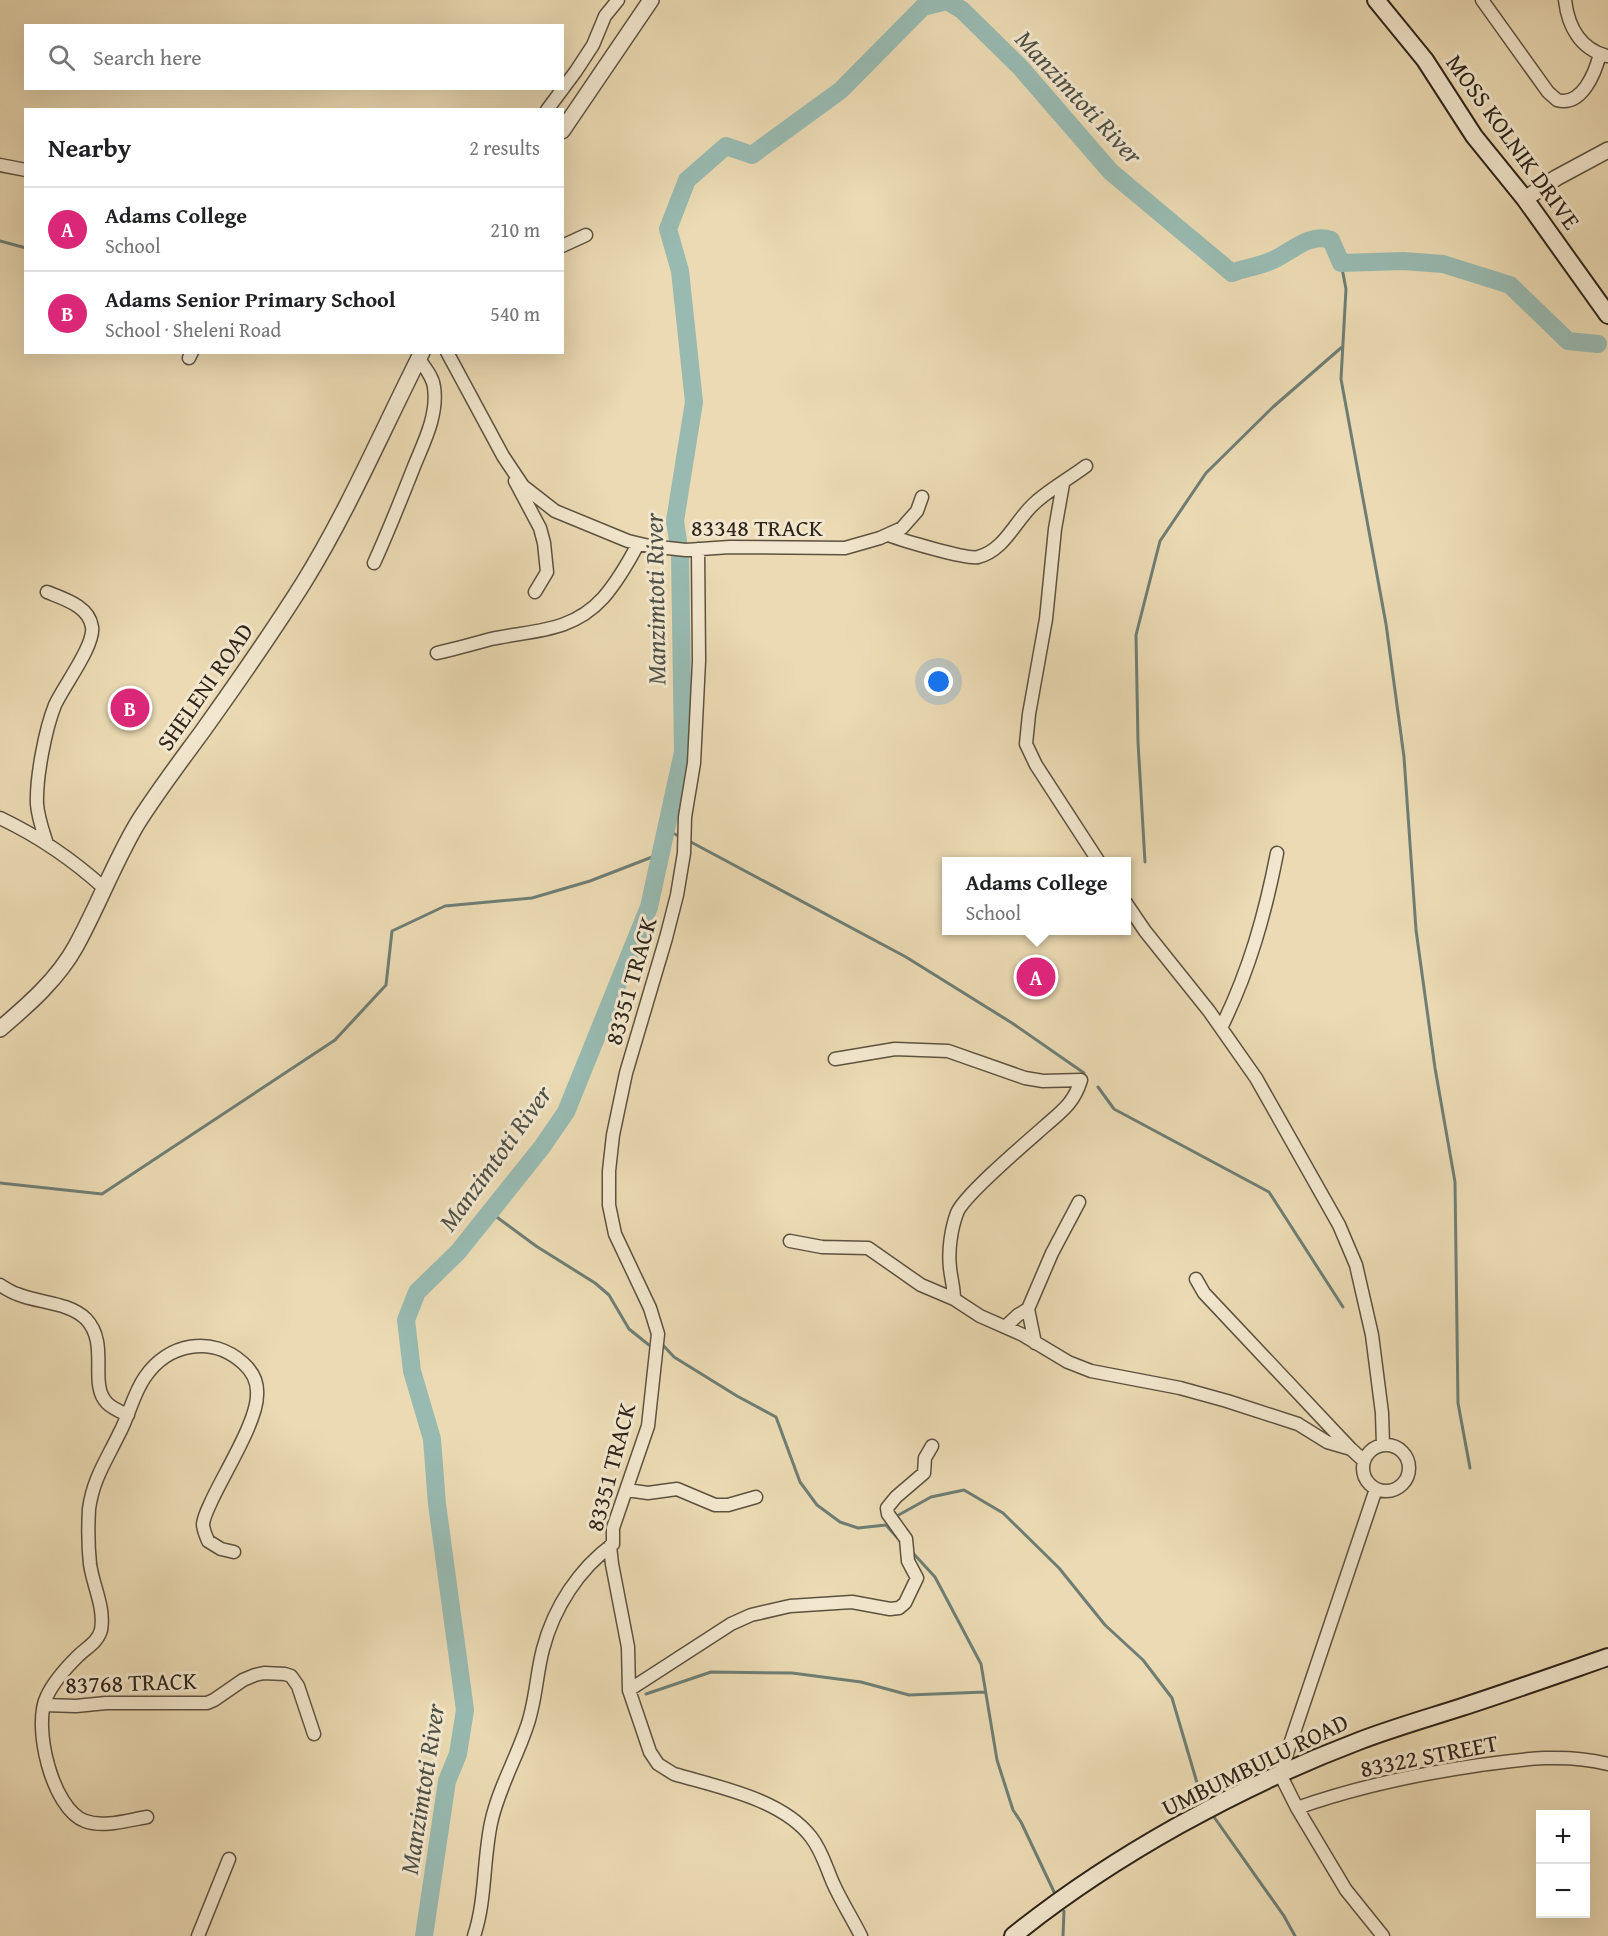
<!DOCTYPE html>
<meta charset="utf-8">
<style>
body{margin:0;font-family:"Gentium Book Plus",serif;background:#f2f2f2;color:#202124}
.controls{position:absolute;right:18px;bottom:18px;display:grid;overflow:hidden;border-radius:0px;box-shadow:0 6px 24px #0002}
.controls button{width:54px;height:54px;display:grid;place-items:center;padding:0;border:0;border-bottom:2px solid #e0e0e0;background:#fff;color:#202124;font:30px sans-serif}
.you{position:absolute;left:939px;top:682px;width:21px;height:21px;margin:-15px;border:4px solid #fff;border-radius:50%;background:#1a73e8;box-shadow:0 0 0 9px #1a73e833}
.badge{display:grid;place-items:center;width:39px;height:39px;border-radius:50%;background:#db2777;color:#fff;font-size:20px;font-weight:700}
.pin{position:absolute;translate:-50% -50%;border:3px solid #fff;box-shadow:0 2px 6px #0006}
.popup{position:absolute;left:942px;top:857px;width:189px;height:78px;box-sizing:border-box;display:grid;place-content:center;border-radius:0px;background:#fff;filter:drop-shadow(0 2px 4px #0005);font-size:20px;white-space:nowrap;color:#757577}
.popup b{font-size:22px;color:#202124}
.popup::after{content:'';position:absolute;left:50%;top:100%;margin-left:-12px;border:12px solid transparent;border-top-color:#fff}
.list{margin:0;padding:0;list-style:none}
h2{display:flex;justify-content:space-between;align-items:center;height:78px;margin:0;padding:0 24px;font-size:26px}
h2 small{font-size:20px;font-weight:400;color:#757577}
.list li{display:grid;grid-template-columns:39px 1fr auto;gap:18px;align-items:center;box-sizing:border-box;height:84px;padding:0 24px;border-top:2px solid #e0e0e0}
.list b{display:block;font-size:22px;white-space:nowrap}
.list p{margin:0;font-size:20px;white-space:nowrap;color:#757577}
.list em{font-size:20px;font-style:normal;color:#757577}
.icon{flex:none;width:33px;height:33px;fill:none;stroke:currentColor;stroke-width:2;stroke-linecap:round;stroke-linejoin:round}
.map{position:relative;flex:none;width:1608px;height:1936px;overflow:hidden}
.search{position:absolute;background:#fff;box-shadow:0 6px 24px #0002;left:24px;top:24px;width:540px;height:66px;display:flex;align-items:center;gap:15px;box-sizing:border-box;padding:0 21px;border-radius:0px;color:#757577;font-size:22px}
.panel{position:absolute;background:#fff;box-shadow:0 6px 24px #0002;left:24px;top:108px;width:540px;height:246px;border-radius:0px}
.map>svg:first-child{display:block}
</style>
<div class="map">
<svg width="1608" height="1936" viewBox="0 0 1608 1936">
<rect width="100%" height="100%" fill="#ebdab3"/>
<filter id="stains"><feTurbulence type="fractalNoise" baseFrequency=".00333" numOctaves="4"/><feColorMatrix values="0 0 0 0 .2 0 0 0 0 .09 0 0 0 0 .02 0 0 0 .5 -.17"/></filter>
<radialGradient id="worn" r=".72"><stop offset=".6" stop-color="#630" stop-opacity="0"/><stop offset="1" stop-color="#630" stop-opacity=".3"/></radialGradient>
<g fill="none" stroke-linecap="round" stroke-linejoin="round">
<path stroke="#6e7e74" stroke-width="3" d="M0,241L26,248
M1341,263L1346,289L1341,379L1386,624L1404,757L1416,930L1435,1068L1455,1182L1458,1403L1470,1468
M666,829L680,837
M689,841L906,957L1012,1023L1084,1073
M1145,862L1138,742L1136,635L1160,541L1206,473L1273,407L1342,347
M1098,1087L1114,1109L1269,1192L1343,1307
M0,1183L102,1194L335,1040L386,985L392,931L445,906L532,898L590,881L660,854
M490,1212L536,1246L595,1283L609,1295L629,1329L649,1345
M661,1343L674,1357L737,1396L776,1417L800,1482L817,1505L840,1522L858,1528L886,1525L902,1543
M895,1517L931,1497L964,1490L1003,1513L1059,1568L1105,1625L1143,1660L1172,1698L1203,1803
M912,1552L935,1577L981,1664L997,1760L1013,1810L1021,1822L1056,1896
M646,1694L711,1672L792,1673L861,1682L909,1695L985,1692
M1214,1817L1284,1916L1295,1936
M1063,1936L1064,1911"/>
<path stroke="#98bab1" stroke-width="18" d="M424,1936L447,1781L458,1754L465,1710L437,1504L432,1439L412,1371L406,1320L417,1292L458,1252L542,1147L566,1112L649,907L683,752L680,554L675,521L694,402L680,271L668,229L687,180L726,146L752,155L841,90L923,7L947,1L962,10L1020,67L1111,172L1232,273C1245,268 1260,266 1273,260C1291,252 1310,232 1331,240L1341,263L1403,261L1443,264L1510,285L1568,341L1598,344"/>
<g stroke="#5d5240" stroke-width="15">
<path id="minor" d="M1482,0L1548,92L1557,100C1582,107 1595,73 1600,54
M1565,0C1568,26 1580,49 1607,56
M547,110L576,71L593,45L605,16L618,0
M0,165L26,170
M562,246L586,235
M447,352L503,456L523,486L555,511L628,541L649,546L686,550L730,547L845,548L880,538L902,528L917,511L922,497
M189,358L192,352
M515,481L540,528L544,543L547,572L535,592
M1063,484L1055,529L1046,619L1029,714L1026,744L1036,765L1099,862
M889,535C901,540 968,560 978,557C1006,550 1016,518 1037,501C1052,488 1070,478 1086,466
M698,549L699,661L694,763L685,817L684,853L677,895L666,938L626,1073L613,1135L609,1171V1205L615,1234L650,1308L658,1334L648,1426L613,1528V1544L610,1546L612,1564L628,1647L629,1690L650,1752L658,1764L674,1774C718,1787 782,1799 811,1837C822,1851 826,1867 833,1883C841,1901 852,1918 861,1936
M374,563C389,530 402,497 415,464C425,440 438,414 434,387C433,377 425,368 419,359
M437,653C455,649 473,644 491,639C533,630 571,633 603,598C617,582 628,563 638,544
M0,818C38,836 73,860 104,888
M47,844C43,831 38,818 37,804C36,778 45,730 55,705C63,687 95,645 92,627C89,606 64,599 47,592
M1126,903L1145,931L1209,1011L1256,1078L1339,1225L1356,1265L1372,1335L1382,1413L1383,1445
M1221,1028C1249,971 1265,915 1277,853
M835,1059L895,1049L948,1051L1025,1078L1043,1081L1081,1080C1074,1103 1062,1111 1045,1126C1028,1141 963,1196 957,1213C951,1229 948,1251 950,1268C951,1278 954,1288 954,1299
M790,1241L822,1247L868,1248L921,1285L954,1299L980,1316L1023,1335L1068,1362L1091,1371L1180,1388L1227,1401L1298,1424L1327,1442L1351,1449L1364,1461
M1196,1279L1204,1293L1350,1448
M0,1285C5,1288 11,1292 17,1294C38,1303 69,1302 86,1319C110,1344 88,1384 107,1403C113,1409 121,1412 128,1415
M1005,1327L1018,1315L1028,1309
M1035,1343L1028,1309L1052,1253L1079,1202
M1363 1468a23 23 0 1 1 46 0a23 23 0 1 1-46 0Z
M1376,1489L1280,1774L1297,1808C1356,1787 1418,1774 1480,1765C1523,1759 1565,1753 1608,1764
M627,1490L648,1493L677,1489L715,1505H728L756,1497
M629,1690L731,1624L751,1615L790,1606L852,1602L890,1609L899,1608L905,1603L917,1578L908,1561L906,1539L888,1514L887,1508L896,1497L924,1473L925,1458L932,1446
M44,1705L76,1706L106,1703H207L214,1700L243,1680L255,1675L264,1673L285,1674L291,1676L298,1686L314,1734
M1297,1808L1346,1890L1383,1936
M147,1817C128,1820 104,1828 85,1821C52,1809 32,1725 47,1696C54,1681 66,1668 77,1657C86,1648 98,1642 101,1630C105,1607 93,1586 90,1564C88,1546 88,1527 89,1509C93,1479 106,1461 119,1434C129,1416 133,1394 145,1377C168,1343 212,1335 243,1363C252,1371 258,1382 257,1395C257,1422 223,1475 211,1502C208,1509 204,1516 203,1524C203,1530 206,1535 208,1541L221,1549L234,1552
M198,1936L229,1859
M474,1936C486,1900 483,1861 491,1823C498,1790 515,1761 526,1729C536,1703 536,1675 543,1649C554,1607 579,1569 613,1544"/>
</g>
<g stroke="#5d5240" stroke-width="18">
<path id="tertiary" d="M562,131L651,0
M1525,199L1556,178L1608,150
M0,1029C28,1005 58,979 76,946C98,906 114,863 137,824C157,792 180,762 202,732C237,683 272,633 304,582C349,509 383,429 422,352"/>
</g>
<g stroke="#2e2419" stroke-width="20">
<path id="secondary" d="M1376,0L1425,60L1474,136L1525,199L1608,315
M1013,1936C1112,1856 1240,1786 1359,1741C1393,1728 1428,1718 1462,1707C1511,1691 1559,1674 1608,1657"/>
</g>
<use href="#minor" stroke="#f2e7ce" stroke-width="12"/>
<use href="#tertiary" stroke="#f2e7ce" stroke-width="15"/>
<use href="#secondary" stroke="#f2e7ce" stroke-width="16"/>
</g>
<g text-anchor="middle" stroke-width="6" stroke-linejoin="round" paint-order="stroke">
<g font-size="24" fill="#2e2419" stroke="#f2e7ce">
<text transform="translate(1513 142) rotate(54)" y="8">MOSS KOLNIK DRIVE</text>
<text x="757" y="536">83348 TRACK</text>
<text transform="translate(205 687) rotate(-55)" y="8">SHELENI ROAD</text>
<text transform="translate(631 981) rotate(-74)" y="8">83351 TRACK</text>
<text transform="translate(611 1467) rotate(-75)" y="8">83351 TRACK</text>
<text transform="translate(131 1683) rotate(-2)" y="8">83768 TRACK</text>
<text transform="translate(1429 1756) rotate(-11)" y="8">83322 STREET</text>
<text transform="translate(1255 1765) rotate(-26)" y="8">UMBUMBULU ROAD</text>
</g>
<g font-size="26" font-style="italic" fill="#4e5147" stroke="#f2e7ce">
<text transform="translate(1079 97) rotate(47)" y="9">Manzimtoti River</text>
<text transform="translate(655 599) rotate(-91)" y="9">Manzimtoti River</text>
<text transform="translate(495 1158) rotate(-54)" y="9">Manzimtoti River</text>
<text transform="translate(422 1789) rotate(-81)" y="9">Manzimtoti River</text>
</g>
</g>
<rect width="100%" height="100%" filter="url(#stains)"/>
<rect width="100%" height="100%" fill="url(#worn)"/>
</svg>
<div class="controls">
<button>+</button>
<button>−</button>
</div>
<div class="you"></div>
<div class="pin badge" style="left:1036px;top:977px">A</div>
<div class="popup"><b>Adams College</b>School</div>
<div class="pin badge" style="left:130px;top:708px">B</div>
<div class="search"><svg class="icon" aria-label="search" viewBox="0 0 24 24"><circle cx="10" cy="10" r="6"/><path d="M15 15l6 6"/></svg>Search here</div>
<section class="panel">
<h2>Nearby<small>2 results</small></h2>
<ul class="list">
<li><span class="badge">A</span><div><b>Adams College</b><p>School</p></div><em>210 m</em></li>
<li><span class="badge">B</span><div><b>Adams Senior Primary School</b><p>School · Sheleni Road</p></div><em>540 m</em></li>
</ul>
</section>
</div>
